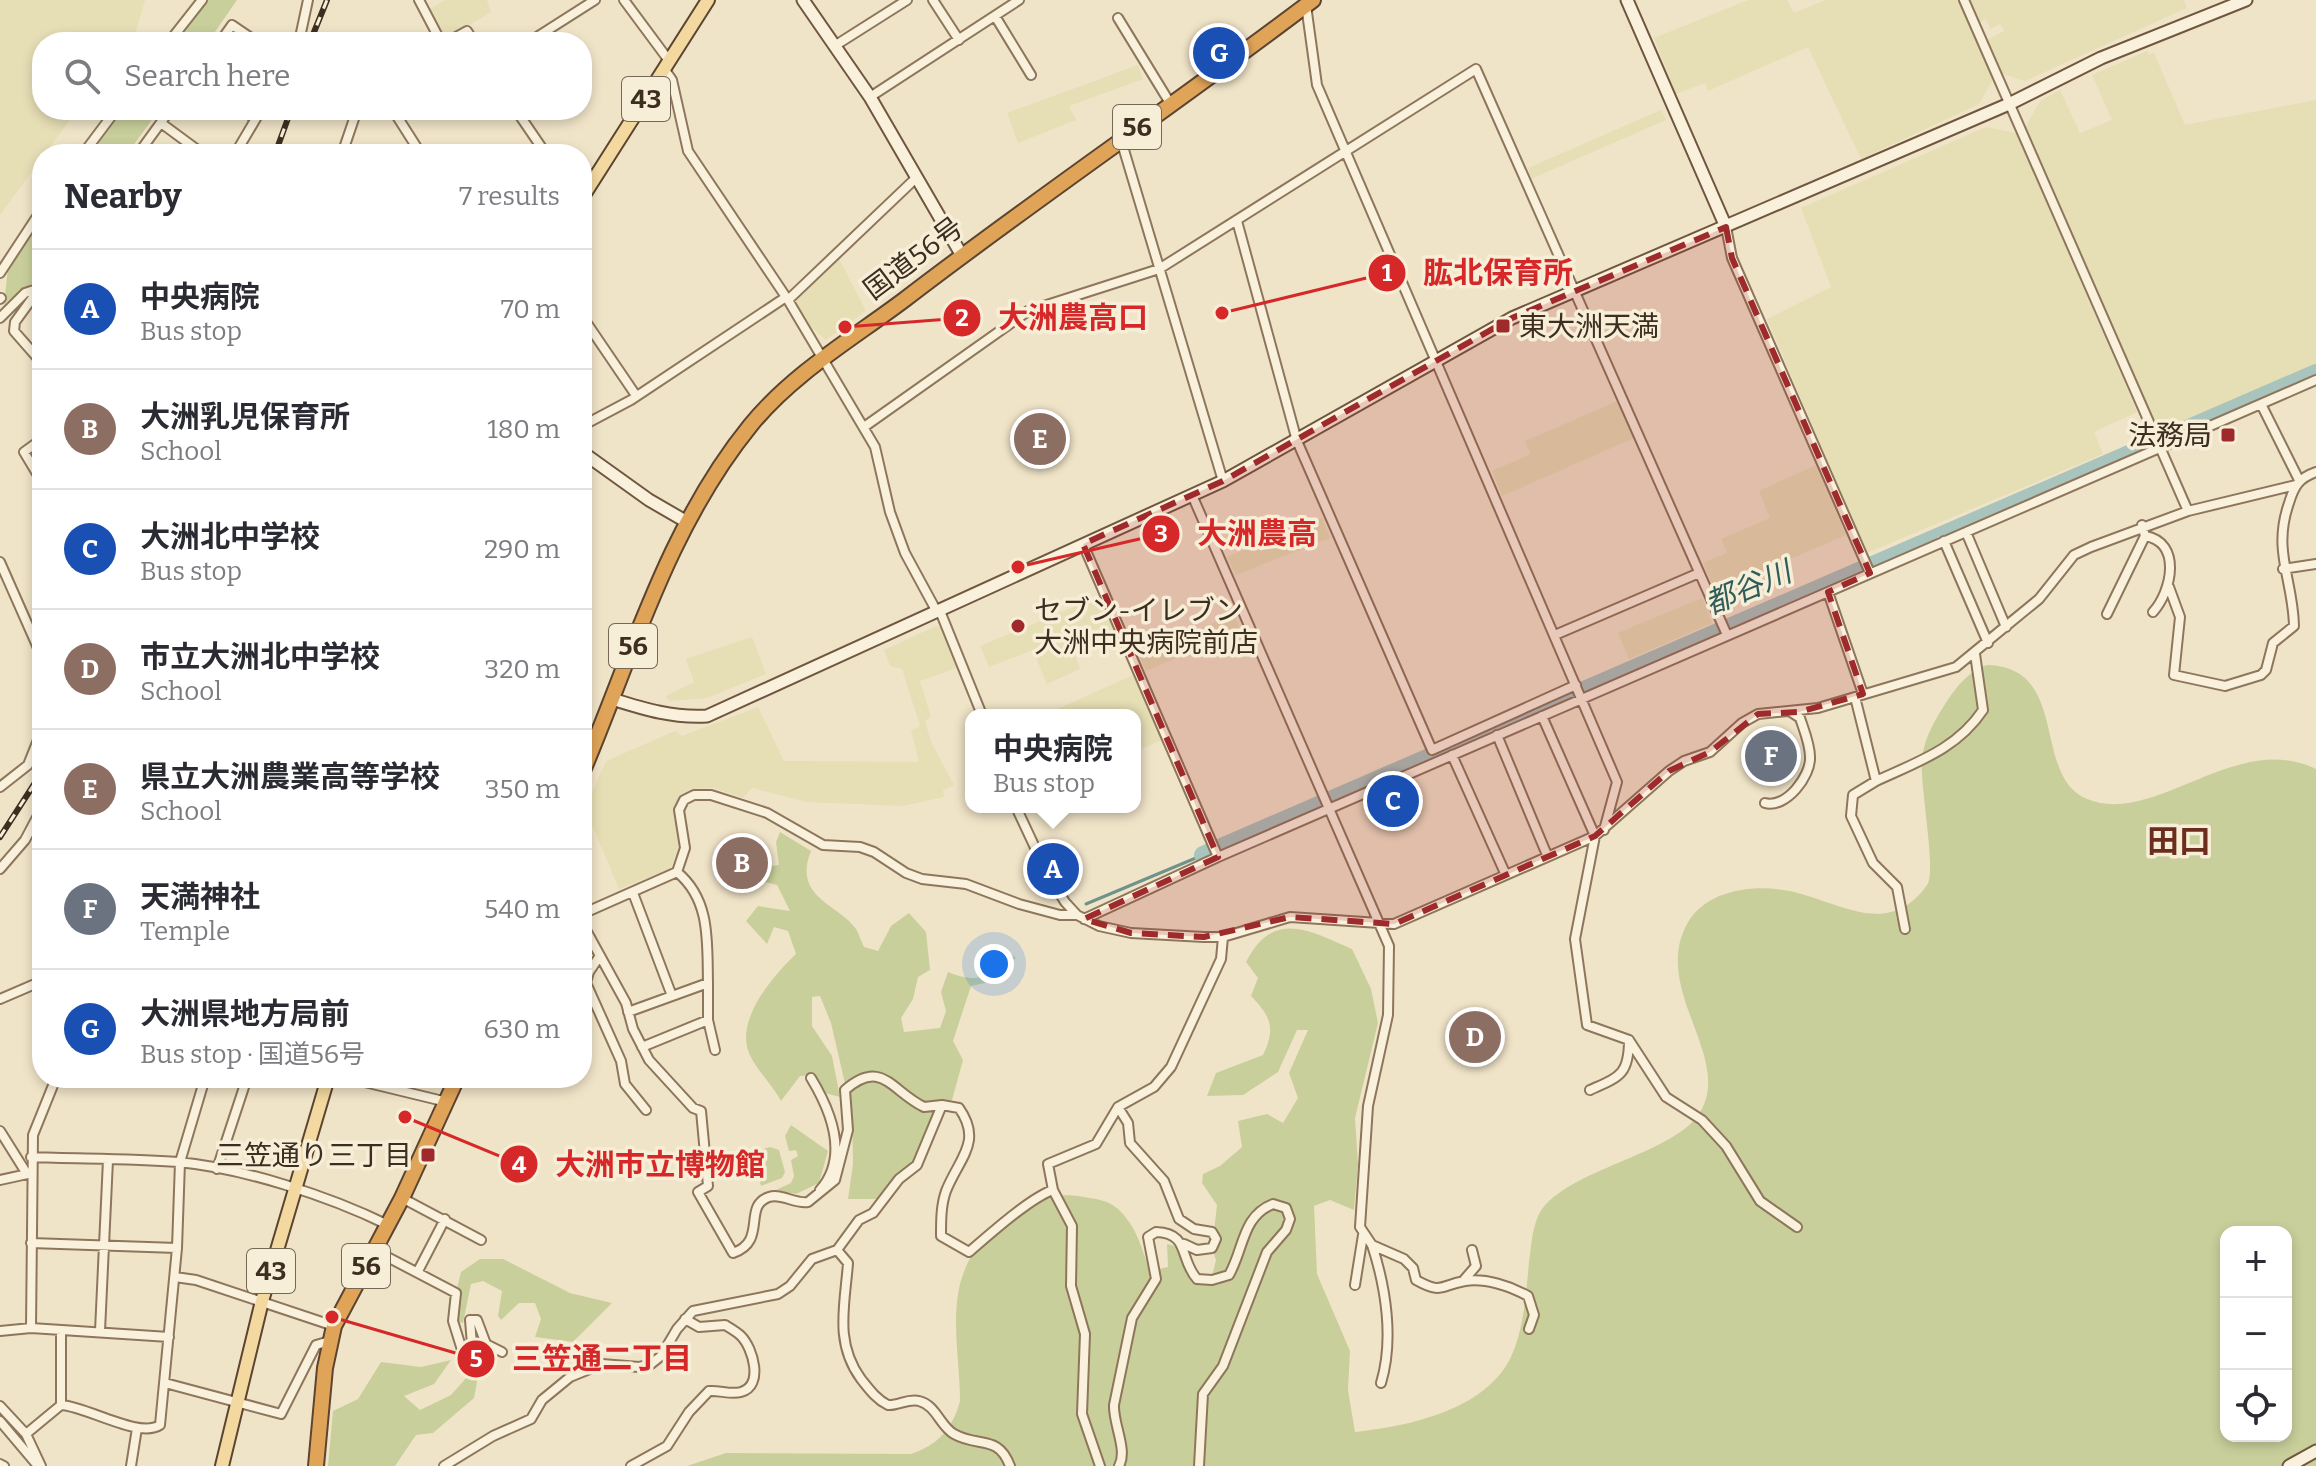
<!DOCTYPE html>
<meta charset="utf-8">
<style>
body{margin:0;font-family:Bitter,"Noto Sans JP",serif;background:#f2f2f3;color:#2b2b33}
.controls{position:absolute;right:24px;bottom:24px;display:grid;overflow:hidden;border-radius:16px;box-shadow:0 4px 12px #0003}
.controls button{width:72px;height:72px;display:grid;place-items:center;padding:0;border:0;border-bottom:2px solid #e1e1e2;background:#fff;color:#2b2b33;font:40px sans-serif}
.you{position:absolute;left:994px;top:964px;width:28px;height:28px;margin:-20px;border:6px solid #fff;border-radius:50%;background:#1a73e8;box-shadow:0 0 0 12px #1a73e833}
.badge{display:grid;place-items:center;width:52px;height:52px;border-radius:50%;background:#111827;color:#fff;font-size:26px;font-weight:700}
.pin{position:absolute;translate:-50% -50%;border:4px solid #fff;box-shadow:0 2px 8px #0006}
.popup{position:absolute;left:965px;top:709px;width:176px;height:104px;box-sizing:border-box;display:grid;place-content:center;border-radius:16px;background:#fff;filter:drop-shadow(0 2px 6px #0005);font-size:26px;white-space:nowrap;color:#7c7c81}
.popup b{font-size:30px;color:#2b2b33}
.popup::after{content:'';position:absolute;left:50%;top:100%;margin-left:-16px;border:16px solid transparent;border-top-color:#fff}
.list{margin:0;padding:0;list-style:none}
h2{display:flex;justify-content:space-between;align-items:center;height:104px;margin:0;padding:0 32px;font-size:34px}
h2 small{font-size:26px;font-weight:400;color:#7c7c81}
.list li{display:grid;grid-template-columns:52px 1fr auto;gap:24px;align-items:center;box-sizing:border-box;height:120px;padding:0 32px;border-top:2px solid #e1e1e2}
.list b{display:block;font-size:30px;white-space:nowrap}
.list p{margin:0;font-size:26px;white-space:nowrap;color:#7c7c81}
.list em{font-size:26px;font-style:normal;color:#7c7c81}
.icon{flex:none;width:44px;height:44px;fill:none;stroke:currentColor;stroke-width:2;stroke-linecap:round;stroke-linejoin:round}
.map{position:relative;flex:none;width:2316px;height:1466px;overflow:hidden}
.search{position:absolute;background:#fff;box-shadow:0 4px 12px #0003;left:32px;top:32px;width:560px;height:88px;display:flex;align-items:center;gap:20px;box-sizing:border-box;padding:0 28px;border-radius:32px;color:#7c7c81;font-size:30px}
.panel{position:absolute;background:#fff;box-shadow:0 4px 12px #0003;left:32px;top:144px;width:560px;height:944px;border-radius:32px}
.map>svg:first-child{display:block}
</style>
<div class="map">
<svg width="2316" height="1466" viewBox="0 0 2316 1466">
<rect width="100%" height="100%" fill="#f0e4c8"/>
<path fill="#e6deb5" d="M0,0H145L133,42H42V110H77L0,215Z
M445,0H487L491,12L443,41L428,10Z
M1748,0H1787L1794,13L1825,0H1958L1993,79L1979,104L1861,159L1808,47L1708,91L1705,83L1676,94L1654,38Z
M1970,0H2184L2187,8L2025,81L2000,73L1985,41L2004,31L2000,24L1990,29L1986,19L1980,22Z
M2147,51L2149,55L2154,53L2185,125L2316,100V364L2158,433L2025,128L2040,101L2060,90L2080,133L2112,120L2092,75Z
M1138,65L1143,79L1069,106L1076,120L1018,143L1007,113Z
M1661,110L1666,120L1531,179L1528,168Z
M1986,127L2016,133L2137,412L2094,432L2103,454L1867,553L1767,319L1831,287L1801,208Z
M838,257L866,311L826,340L805,322L793,299Z
M1618,401L1634,438L1502,496L1492,471L1531,454L1525,441Z
M1816,465L1846,535L1716,591L1703,563L1727,553L1721,539L1770,518L1759,491Z
M1322,518L1330,538L1236,575L1227,557Z
M1100,596L1115,632L1073,650L1080,669L1047,684L1033,650L989,667L980,646Z
M1702,598L1712,623L1629,659L1618,633Z
M1234,614L1240,630L1146,671L1139,655Z
M936,626L942,628L956,668L920,681L931,717L925,721L931,742L954,785L943,790L944,797L903,806L807,802L752,788L743,798L713,788L691,789L680,795L674,808L678,848L671,868L619,889L585,808L606,761L675,731L682,736L758,707L784,761L919,762L911,731L920,726L902,669L890,666L884,650Z
M752,637L766,674L707,698L669,701L666,696L694,682L686,659Z
M1133,675L1162,740L1135,752V715H1044Z"/>
<path fill="#c9cf9b" fill-rule="evenodd" d="M206,0H237L208,42H178Z
M121,110H155L154,117L127,154H88Z
M42,215C42,231 49,268 36,280C26,289 15,293 4,305L8,267Z
M1987,665C2071,667 2031,776 2087,799C2155,827 2235,730 2316,769V1466H687L726,1453L911,1454C938,1445 953,1428 960,1401C960,1364 951,1320 960,1284C974,1231 1027,1186 1084,1197C1096,1199 1108,1200 1118,1209C1139,1228 1146,1260 1153,1286L1154,1270L1168,1267L1167,1244L1178,1247L1197,1278L1211,1280L1216,1260L1212,1248L1217,1205L1202,1183L1203,1174L1220,1166L1242,1147L1238,1121L1267,1114L1283,1123L1298,1098L1289,1073L1308,1030H1297L1278,1072L1243,1095L1207,1096L1216,1073L1263,1055C1276,1028 1271,1017 1251,996L1258,978L1246,962C1273,909 1309,930 1352,949L1371,989L1378,1023L1355,1118L1358,1164L1354,1210L1330,1200L1314,1206L1317,1274L1350,1351L1348,1390L1355,1432C1408,1426 1483,1411 1510,1359C1524,1331 1526,1293 1529,1262C1532,1243 1532,1219 1546,1204C1584,1165 1681,1151 1702,1109C1730,1055 1652,988 1687,924C1707,887 1762,883 1798,893C1844,905 1890,937 1927,885C1937,871 1919,784 1922,757C1925,736 1936,718 1947,701C1957,686 1970,670 1987,665ZM2226,1232H2286V1436H2226Z
M780,832L811,851C792,898 839,904 856,929C859,934 861,941 864,947L878,951L891,926L909,913L926,932L930,970L918,977L913,999L901,1018L904,1032L940,1028L946,1011L941,992L948,972C982,985 986,976 1010,953L1016,958L989,982L971,986L953,1041L963,1060L952,1100L940,1102L915,1162L882,1199H848L853,1164L852,1114L831,1023L820,996L812,997V1026L832,1056L840,1097L825,1093L814,1075L800,1076L781,1101C772,1084 756,1070 749,1053C735,1019 774,975 796,954L788,931L774,927L767,944L746,921L758,906L790,911L777,885L749,878L746,870L779,865L776,842Z
M791,1125L828,1151L819,1183L796,1194L776,1190L791,1183L794,1176L791,1160L798,1156L796,1150L789,1151L785,1136Z
M770,1147L779,1150L785,1172L782,1178L761,1186L753,1152Z
M480,1259H503L570,1293L612,1303L573,1342L535,1337L541,1319L535,1303H519L501,1320L498,1316L502,1291L483,1281L471,1284L463,1323L453,1321V1304L461,1272Z
M451,1360L434,1384L404,1396L420,1410L451,1395L474,1369L479,1371L474,1398L433,1433L416,1435L395,1466H328L333,1411L358,1399L381,1362L421,1367Z"/>
<g fill="none" stroke-linecap="round" stroke-linejoin="round">
<path stroke="#6f938a" stroke-width="3" d="M1086,904L1203,855"/>
<path stroke="#a9c4bc" stroke-width="18" d="M1203,855L2316,373"/>
<g stroke="#8d765c" stroke-width="12">
<path id="street" d="M419,0L441,42
M624,0L670,62
M933,0L959,40
M1964,0L2188,511
M1306,5L1317,85L1617,782L1604,830
M995,16L1031,75
M1118,18L1170,103
M169,42L202,0
M220,42L232,25L257,42
M299,42L308,0
M447,42L467,31L474,42
M529,42L595,0
M836,45L907,0
M665,70L672,80L688,151L788,300L875,447L890,512L905,553L937,612
M870,97L1019,0
M244,110L255,119
M393,110L421,154
M516,110L546,154
M161,123L203,154
M1121,140L1223,481
M83,154L116,110
M138,154L170,110
M235,154L261,110
M342,154L357,110
M1237,221L1297,441L1432,750L1576,685
M1726,227L1732,258L1870,573
M0,273L42,209
M42,285L15,322L14,331L42,363
M0,299L1,298
M788,300L916,178
M582,316L635,394
M0,318L25,293L40,288
M2261,404L2299,480
M582,426L631,400L786,297
M864,427L1028,311L1159,269L1476,69L1727,635
M42,439L24,452L42,482
M1192,495L1389,946L1388,1015L1368,1106L1360,1227L1372,1245L1404,1259L1413,1268L1416,1280C1443,1295 1440,1285 1465,1281C1486,1278 1510,1286 1528,1296L1534,1315L1529,1329
M1966,532L2006,627
M2145,536C2182,542 2172,591 2153,612
M1944,541L1988,643
M1083,544L1218,857
M0,562L42,657
M2283,569L2316,564
M2169,587L2180,617L2174,675L2225,686L2261,675L2266,670L2273,643L2294,626C2293,579 2272,551 2289,503C2294,486 2299,478 2316,472
M1828,592L1863,694
M940,611L982,715
M2107,614L2145,536L2142,525
M1555,635L1699,573
M1855,697L1876,781L1853,795L1851,816L1873,863L1897,887L1905,929
M1542,716L1595,836L1575,939L1587,1025L1629,1040L1666,1097L1702,1120L1726,1146L1760,1201L1797,1227
M1497,735L1547,855
M1452,755L1505,873
M1876,781C1917,762 1957,749 1983,710L1975,654
M0,787L28,765L42,730
M1765,803C1786,809 1811,776 1810,757C1810,744 1804,730 1800,718L1791,712
M1016,807L1046,871L1065,902L1077,915L1099,926L1131,933L1204,937H1223L1290,917L1394,924L1595,836L1669,771L1684,761L1710,752L1742,723L1758,714L1818,708L1956,667L2039,599L2074,555L2091,547L2188,511L2296,485
M0,869L25,840L42,808
M633,893L672,996
M582,914L677,872L685,848L679,810L684,800L694,795H711L767,813L823,845L860,847L874,852L906,873L922,879L966,884L1019,904L1060,915H1077
M1084,919L1218,857L2316,380
M582,923L626,1003L633,1029L649,1060L693,1108L701,1111L708,1186L698,1192L733,1253C768,1241 742,1206 769,1197C782,1193 794,1204 808,1202L835,1180L848,1130L845,1090C882,1058 891,1091 924,1107L942,1105
M41,924L42,929
M599,957L589,972L586,983L621,1061L625,1084L646,1110
M708,983V1020L715,1050
M0,999L42,981
M628,1012L708,983C707,942 711,900 677,872
M642,1047L708,1020
M348,1078L447,1102
M811,1078C831,1111 850,1156 820,1190
M1590,1090C1619,1077 1629,1075 1629,1040
M1118,1107L1128,1123L1130,1143L1164,1181L1179,1219L1194,1229L1212,1232L1216,1239L1212,1248L1197,1250L1184,1244
M0,1131L27,1174
M31,1157C80,1159 129,1158 178,1162C243,1168 329,1196 388,1225
M217,1169L247,1078
M0,1180L32,1173
M402,1198L481,1240
M31,1243L177,1248
M1372,1245C1386,1288 1394,1340 1381,1383
M374,1250L456,1293L453,1321L467,1366L474,1369L470,1320H477L486,1344L502,1352
M837,1250L859,1220L873,1213L899,1179L917,1165L942,1105L959,1108C983,1142 959,1158 946,1191C941,1205 941,1220 941,1236L969,1252C990,1234 1030,1198 1053,1190
M418,1271L445,1219
M175,1277L196,1280L334,1326
M1463,1281L1476,1266L1472,1250
M1355,1285L1363,1235
M31,1328L33,1135L56,1078
M0,1331L31,1328L169,1337
M100,1331L108,1160
M165,1383L281,1414L316,1345L330,1341
M61,1405C86,1406 139,1439 160,1425L177,1248L180,1162L205,1078
M0,1406L26,1434L41,1466
M0,1421L38,1466
M26,1434L61,1405V1330
M0,1464L4,1466
M131,1466L137,1428
M444,1466L493,1436L531,1419L542,1400L570,1377L602,1364L639,1367L651,1364L661,1356L677,1329L693,1311L778,1294L790,1286L812,1259L837,1250L848,1263C845,1305 834,1342 861,1379C869,1389 876,1399 888,1405C898,1406 908,1398 919,1401C936,1405 940,1426 954,1434C979,1448 998,1434 1010,1466
M631,1466L667,1446L689,1412L709,1391C720,1390 730,1395 741,1392C764,1386 753,1348 741,1336C737,1332 730,1328 725,1325L699,1327L685,1319
M1100,1466L1082,1414L1085,1334L1071,1286L1072,1226L1053,1190L1048,1164L1096,1144L1118,1107L1154,1087L1171,1067L1221,959L1223,937
M1119,1466C1128,1450 1113,1424 1114,1405L1132,1318L1156,1279L1148,1237L1156,1232C1190,1233 1179,1259 1197,1279L1212,1280L1229,1275C1244,1249 1242,1216 1273,1204L1286,1208L1290,1219L1286,1230L1267,1252L1223,1366L1203,1394L1199,1466"/>
</g>
<g stroke="#6f573f" stroke-width="15">
<path id="secondary" d="M803,0L870,97L961,254
M1627,0L1726,227
M582,452L649,500L687,522
M612,699C644,709 672,718 707,716L1223,481L1512,318L2009,104L2101,58L2246,0
M2289,1466L2316,1451"/>
</g>
<g stroke="#5b4430" stroke-width="16">
<path id="primary" d="M582,198L708,0
M222,1466L262,1301L328,1078"/>
</g>
<g stroke="#5b4430" stroke-width="18">
<path id="highway" d="M582,773C632,655 668,527 750,426C792,374 852,339 904,300C1038,197 1179,102 1313,0
M316,1466L325,1368L334,1326L402,1198L457,1078"/>
</g>
<use href="#street" stroke="#faf1dc" stroke-width="8"/>
<use href="#secondary" stroke="#faf1dc" stroke-width="11"/>
<use href="#primary" stroke="#f3d9a0" stroke-width="12"/>
<use href="#highway" stroke="#e0a458" stroke-width="14"/>
<g stroke="#3d2e20" stroke-width="6">
<path id="rail" d="M310,42L327,0
M275,154L291,110
M0,837L42,772"/>
</g>
<use href="#rail" stroke="#f7eed8" stroke-width="3" stroke-dasharray="9" stroke-linecap="butt"/>
</g>
<path fill="#9e2a2b" fill-opacity="0.2" stroke="#9e2a2b" stroke-width="6" stroke-dasharray="16 10" stroke-linejoin="round" d="M1726,227L1732,258L1870,573L1828,592L1863,694L1799,712L1758,714L1710,752L1669,771L1595,836L1394,924L1290,917L1204,937L1131,933L1084,919L1218,857L1083,544L1223,481L1512,318Z"/>
<g fill="#9e2a2b" stroke="#f7eed8" stroke-width="3">
<rect x="1495" y="318" width="16" height="16" rx="4"/>
<rect x="2220" y="427" width="16" height="16" rx="4"/>
<circle cx="1018" cy="626" r="8"/>
<rect x="420" y="1147" width="16" height="16" rx="4"/>
</g>
<g text-anchor="middle" stroke-width="7" stroke-linejoin="round" paint-order="stroke">
<g fill="#f7eed8" stroke="#756857" stroke-width="2">
<rect x="622" y="77" width="48" height="44" rx="6"/>
<rect x="1113" y="105" width="48" height="44" rx="6"/>
<rect x="609" y="624" width="48" height="44" rx="6"/>
<rect x="342" y="1244" width="48" height="44" rx="6"/>
<rect x="247" y="1249" width="48" height="44" rx="6"/>
</g>
<g font-size="26" font-weight="bold" fill="#3d2e20">
<text x="646" y="108">43</text>
<text x="1137" y="136">56</text>
<text x="633" y="655">56</text>
<text x="366" y="1275">56</text>
<text x="271" y="1280">43</text>
</g>
<g font-size="28" fill="#3d2e20" stroke="#f7eed8">
<text transform="translate(913 258) rotate(-37)" y="10">国道56号</text>
</g>
<g font-size="28" fill="#3d2e20" stroke="#f7eed8" text-anchor="start">
<text x="1519" y="336">東大洲天満</text>
<text x="2212" y="445" text-anchor="end">法務局</text>
<text x="1034" y="620">セブン-イレブン<tspan x="1034" dy="32">大洲中央病院前店</tspan></text>
<text x="412" y="1165" text-anchor="end">三笠通り三丁目</text>
</g>
<g font-size="30" font-style="italic" fill="#2f5d5a" stroke="#f7eed8">
<text transform="translate(1748 588) rotate(-23)" y="10">都谷川</text>
</g>
<g font-size="32" font-weight="bold" fill="#6b2e1e" stroke="#f7eed8">
<text x="2179" y="852">田口</text>
</g>
</g>
<path fill="none" stroke="#d62828" stroke-width="3" d="M1222 313L1387 273M845 327L962 318M1018 567L1161 534M405 1117L519 1164M332 1317L476 1359"/>
<g fill="#d62828" stroke="#f7eed8" stroke-width="3">
<circle cx="1222" cy="313" r="8"/>
<circle cx="845" cy="327" r="8"/>
<circle cx="1018" cy="567" r="8"/>
<circle cx="405" cy="1117" r="8"/>
<circle cx="332" cy="1317" r="8"/>
<circle cx="1387" cy="273" r="20"/>
<circle cx="962" cy="318" r="20"/>
<circle cx="1161" cy="534" r="20"/>
<circle cx="519" cy="1164" r="20"/>
<circle cx="476" cy="1359" r="20"/>
</g>
<g font-size="24" text-anchor="middle" font-weight="bold" fill="#fff">
<text x="1387" y="281">1</text>
<text x="962" y="326">2</text>
<text x="1161" y="542">3</text>
<text x="519" y="1173">4</text>
<text x="476" y="1367">5</text>
</g>
<g font-size="30" text-anchor="middle" font-weight="bold" fill="#d62828" stroke="#f7eed8" stroke-width="7" stroke-linejoin="round" paint-order="stroke">
<text x="1498" y="283">肱北保育所</text>
<text x="1073" y="328">大洲農高口</text>
<text x="1257" y="544">大洲農高</text>
<text x="660" y="1175">大洲市立博物館</text>
<text x="602" y="1369">三笠通二丁目</text>
</g>
</svg>
<div class="controls">
<button>+</button>
<button>−</button>
<button><svg class="icon" aria-label="locate" viewBox="0 0 24 24"><circle cx="12" cy="12" r="6"/><path d="M12 2v4M12 18v4M2 12h4M18 12h4"/></svg></button>
</div>
<div class="you"></div>
<div class="pin badge" style="left:1053px;top:869px;background:#1a4fb4">A</div>
<div class="popup"><b>中央病院</b>Bus stop</div>
<div class="pin badge" style="left:742px;top:863px;background:#8d6e63">B</div>
<div class="pin badge" style="left:1393px;top:801px;background:#1a4fb4">C</div>
<div class="pin badge" style="left:1475px;top:1037px;background:#8d6e63">D</div>
<div class="pin badge" style="left:1040px;top:439px;background:#8d6e63">E</div>
<div class="pin badge" style="left:1771px;top:756px;background:#6b7280">F</div>
<div class="pin badge" style="left:1219px;top:53px;background:#1a4fb4">G</div>
<div class="search"><svg class="icon" aria-label="search" viewBox="0 0 24 24"><circle cx="10" cy="10" r="6"/><path d="M15 15l6 6"/></svg>Search here</div>
<section class="panel">
<h2>Nearby<small>7 results</small></h2>
<ul class="list">
<li><span class="badge" style="background:#1a4fb4">A</span><div><b>中央病院</b><p>Bus stop</p></div><em>70 m</em></li>
<li><span class="badge" style="background:#8d6e63">B</span><div><b>大洲乳児保育所</b><p>School</p></div><em>180 m</em></li>
<li><span class="badge" style="background:#1a4fb4">C</span><div><b>大洲北中学校</b><p>Bus stop</p></div><em>290 m</em></li>
<li><span class="badge" style="background:#8d6e63">D</span><div><b>市立大洲北中学校</b><p>School</p></div><em>320 m</em></li>
<li><span class="badge" style="background:#8d6e63">E</span><div><b>県立大洲農業高等学校</b><p>School</p></div><em>350 m</em></li>
<li><span class="badge" style="background:#6b7280">F</span><div><b>天満神社</b><p>Temple</p></div><em>540 m</em></li>
<li><span class="badge" style="background:#1a4fb4">G</span><div><b>大洲県地方局前</b><p>Bus stop · 国道56号</p></div><em>630 m</em></li>
</ul>
</section>
</div>
